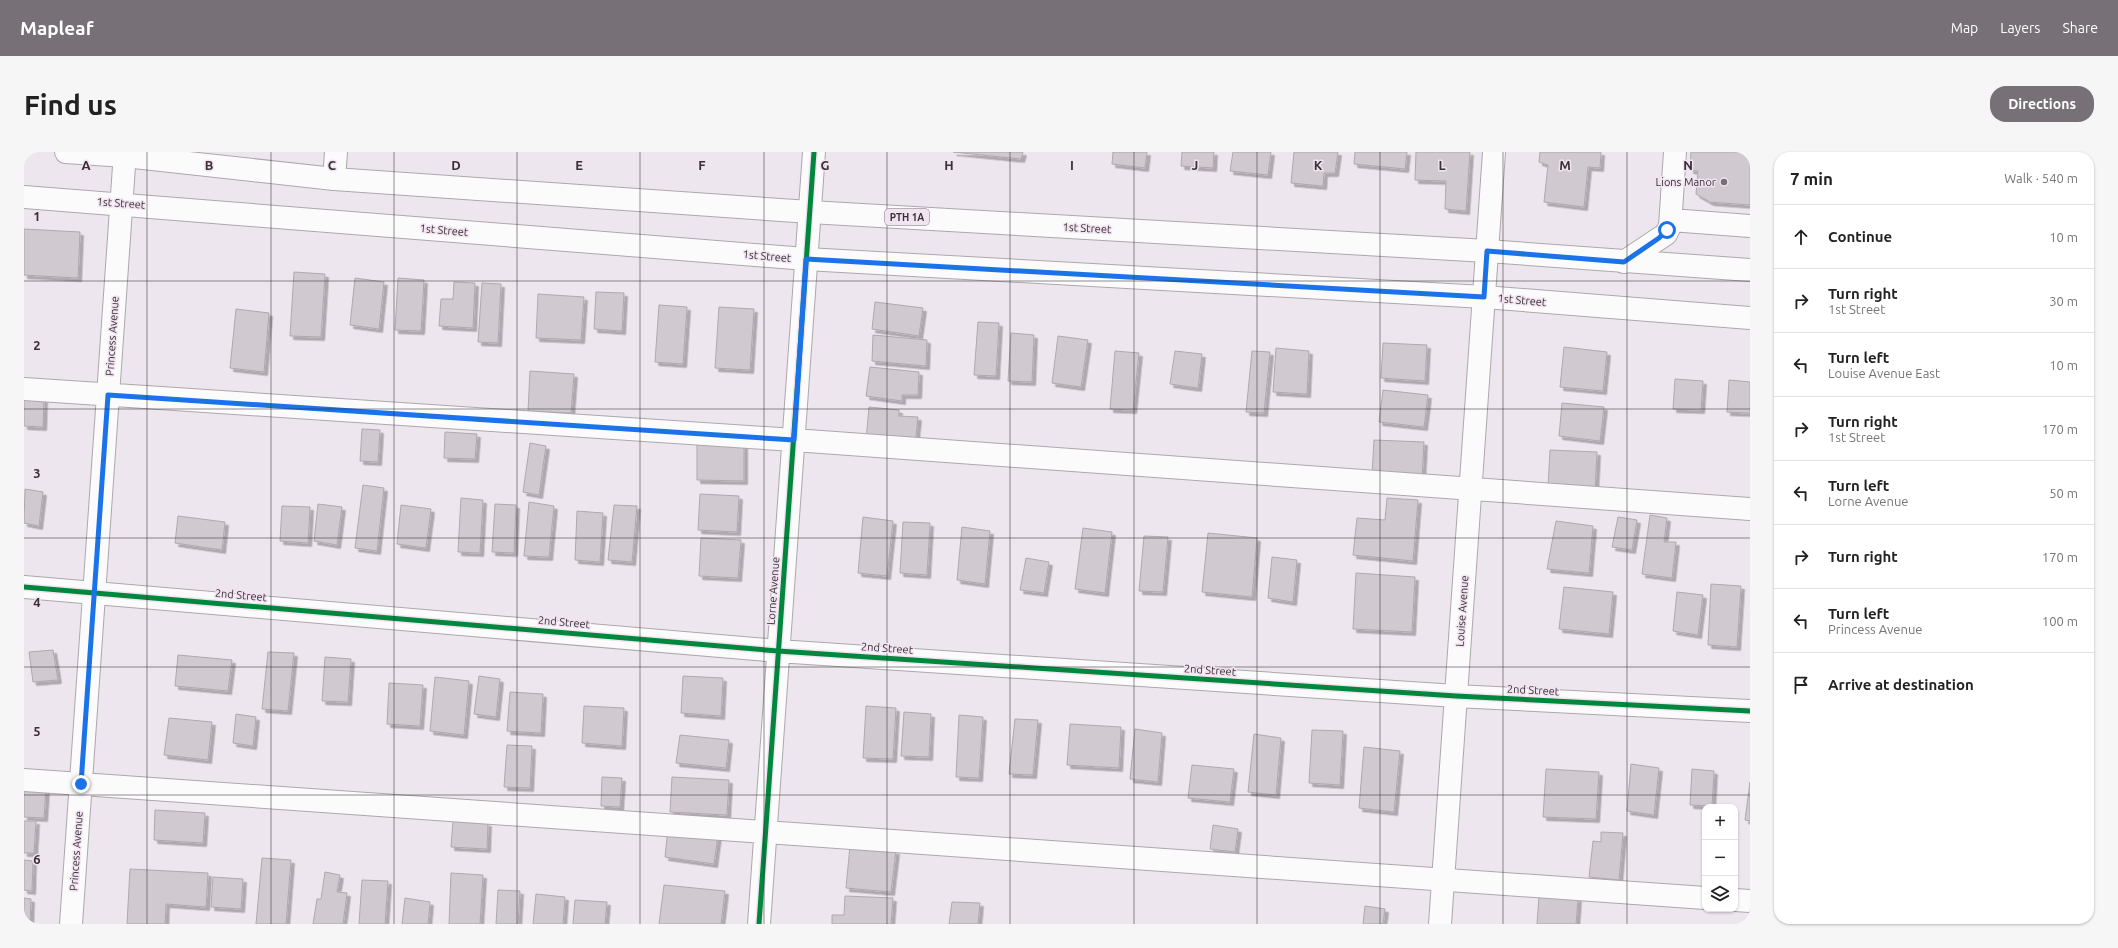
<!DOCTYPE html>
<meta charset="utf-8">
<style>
body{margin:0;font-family:Ubuntu,sans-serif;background:#f6f6f6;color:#222}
.controls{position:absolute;right:12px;bottom:12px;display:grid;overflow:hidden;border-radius:8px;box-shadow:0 1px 3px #0004}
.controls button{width:36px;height:36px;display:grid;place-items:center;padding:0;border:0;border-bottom:1px solid #e0e0e0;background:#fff;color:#222;font:20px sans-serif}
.stop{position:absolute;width:12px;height:12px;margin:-9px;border:3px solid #1a73e8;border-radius:50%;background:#fff}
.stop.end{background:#1a73e8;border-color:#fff;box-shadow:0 1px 4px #0008}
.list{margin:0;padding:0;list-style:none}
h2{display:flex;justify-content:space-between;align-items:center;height:52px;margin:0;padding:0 16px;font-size:17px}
h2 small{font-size:13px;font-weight:400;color:#767676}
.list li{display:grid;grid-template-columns:26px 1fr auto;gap:12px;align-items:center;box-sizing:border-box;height:64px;padding:0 16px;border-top:1px solid #e0e0e0}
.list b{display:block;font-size:15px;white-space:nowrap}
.list p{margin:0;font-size:13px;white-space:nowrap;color:#767676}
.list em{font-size:13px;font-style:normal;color:#767676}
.icon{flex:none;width:22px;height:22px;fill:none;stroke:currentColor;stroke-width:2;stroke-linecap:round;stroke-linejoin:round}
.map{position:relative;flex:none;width:1726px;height:772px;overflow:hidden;border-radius:16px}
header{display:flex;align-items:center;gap:24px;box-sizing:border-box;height:56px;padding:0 20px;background:#777076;color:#fff}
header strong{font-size:19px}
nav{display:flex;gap:22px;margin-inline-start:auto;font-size:14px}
.intro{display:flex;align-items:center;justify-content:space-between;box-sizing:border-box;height:96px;padding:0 24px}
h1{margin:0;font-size:28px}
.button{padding:10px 18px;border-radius:16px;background:#777076;color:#fff;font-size:14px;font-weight:700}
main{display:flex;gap:24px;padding:0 24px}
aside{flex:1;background:#fff;border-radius:16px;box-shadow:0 1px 3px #0004}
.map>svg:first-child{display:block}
</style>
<header>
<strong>Mapleaf</strong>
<nav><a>Map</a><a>Layers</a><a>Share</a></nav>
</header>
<div class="intro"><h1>Find us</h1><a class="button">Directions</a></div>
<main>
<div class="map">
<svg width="1726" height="772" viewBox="0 0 1726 772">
<defs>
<filter id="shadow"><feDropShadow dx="3.5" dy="3.5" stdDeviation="0" flood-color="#0004"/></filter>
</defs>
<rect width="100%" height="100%" fill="#eee6ee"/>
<path fill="#d0c9cf" stroke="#afa8ae" filter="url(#shadow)" d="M929,0H999L997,7Z
M1089,0H1123L1121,16L1088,12Z
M1158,0H1190L1189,16L1157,14Z
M1209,0H1247L1244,23L1206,19Z
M1270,0H1314L1311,21H1300L1299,34L1267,31Z
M1331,0H1383L1381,17L1330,12Z
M1392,0H1446L1442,59L1421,57L1422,29L1391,28Z
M1516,0H1577L1576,16L1564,15L1560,55L1520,50L1524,13L1515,10Z
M1667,0H1726V53L1686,50L1672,42L1674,19L1666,18Z
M0,77L56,80L54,126L0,123Z
M270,120L301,122L297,185L266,184Z
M331,126L360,130L355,177L326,173Z
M374,126L400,128L397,179L371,178Z
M430,130L451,131L449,176L415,174L417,147H429Z
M458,131L477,132L474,191L454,190Z
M572,140L600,141L598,179L570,177Z
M514,142L560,145L557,188L512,186Z
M851,150L899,156L895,184L848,177Z
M635,153L663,155L659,212L631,210Z
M695,155L730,157L726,218L691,216Z
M212,157L245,161L240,220L206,216Z
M954,170L975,171L972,224L950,223Z
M987,181L1010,183L1008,230L984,229Z
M849,183L903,188L902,214L848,209Z
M1034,184L1064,188L1057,235L1028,231Z
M1359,191L1403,193L1401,229L1357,226Z
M1540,195L1583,200L1579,239L1536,235Z
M1252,196L1285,199L1283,242L1249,240Z
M1091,199L1115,201L1109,258L1086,257Z
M1151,199L1178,202L1174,236L1146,232Z
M1228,199L1246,200L1240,261L1222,260Z
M846,215L895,220L894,243H878V249L842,244Z
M506,219L550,222L547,261L504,259Z
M1651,227L1679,229L1677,258L1649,257Z
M1705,228L1726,230V261L1703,260Z
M1359,238L1404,243L1400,275L1355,270Z
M0,246L20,247L19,275L0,274Z
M1538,251L1580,255L1576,289L1535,284Z
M845,255L875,258V264L894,265L891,293L842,288Z
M338,277L356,278L354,310L336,309Z
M421,280L453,282L451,307L420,306Z
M1350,288L1400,290L1398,326L1348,323Z
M506,291L522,294L515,343L499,340Z
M673,292L720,293V329L673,328Z
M1526,298L1573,300L1571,338L1524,335Z
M339,333L360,336L353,399L331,396Z
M1,337L19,340L15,374L0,371Z
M676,342L715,344L713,380L674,378Z
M437,346L459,348L456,401L434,400Z
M1363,346L1394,348L1389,409L1329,403L1333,366L1361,368Z
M505,350L530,354L525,405L500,404Z
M294,352L318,355L313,393L290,389Z
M471,352L492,353L490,401L468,400Z
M377,353L407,357L402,396L373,392Z
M590,353L613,354L608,410L584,408Z
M258,354L286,355L284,391L256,389Z
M553,359L579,361L576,410L551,408Z
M1626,363L1643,366L1640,390H1652L1648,426L1618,422Z
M154,364L201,370L198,398L151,391Z
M839,365L869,369L863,424L834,421Z
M1594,365L1613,368L1608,398L1588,395Z
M1532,369L1569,374L1565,421L1523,417Z
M879,370L906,371L903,423L876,421Z
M938,375L966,379L961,432L933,428Z
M1059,376L1088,380L1081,441L1051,437Z
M1184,381L1233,386L1228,445L1178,440Z
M1120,384L1144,385L1139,440L1115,439Z
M677,386L717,388L714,426L675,424Z
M1248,405L1273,408L1269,450L1244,446Z
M1002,406L1025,410L1020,441L996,438Z
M1332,421L1391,425L1388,480L1329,477Z
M1687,432L1717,434L1713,495L1684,493Z
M1540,435L1589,440L1585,482L1535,477Z
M1653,440L1679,443L1674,483L1649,479Z
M29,498L34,528L9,530L5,500Z
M244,500L270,501L264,559L238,557Z
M154,503L208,508L204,539L151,534Z
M301,505L327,507L324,550L298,549Z
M455,524L476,527L472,565L450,562Z
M659,524L699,526L697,564L657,561Z
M411,525L445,529L440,583L406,579Z
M365,531L399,533L396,574L363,572Z
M486,540L519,542L517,581L483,579Z
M560,554L600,556L598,594L558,591Z
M842,554L872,556L869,607L839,606Z
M880,560L907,562L905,605L877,604Z
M212,562L232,565L229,594L209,591Z
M935,563L959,565L955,626L932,625Z
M145,566L188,570L184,608L140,603Z
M991,567L1014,568L1009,623L985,622Z
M1046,572L1097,575L1095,616L1043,613Z
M1111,577L1138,581L1134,630L1106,627Z
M1288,578L1319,579L1316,633L1285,631Z
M1230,582L1257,586L1252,643L1224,640Z
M656,583L705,588L702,616L652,611Z
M483,593L508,594L506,636L480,635Z
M1340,595L1376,599L1370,660L1335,656Z
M1607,612L1635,616L1630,663L1603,659Z
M1168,613L1210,617L1206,650L1164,646Z
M1522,617L1575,620L1572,667L1519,665Z
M1668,617L1690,619L1688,654L1666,653Z
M578,625L598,626L596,655L577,654Z
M648,625L705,628L703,663L646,660Z
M1726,630V669L1721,668Z
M0,635L22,636L20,666L0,665Z
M131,658L181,661L179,691L130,688Z
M0,669H12L10,701H0Z
M429,669L464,671L463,697L427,695Z
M1189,673L1214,677L1211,700L1186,697Z
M644,676L694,683L690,712L641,705Z
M1577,680L1599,681L1595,728L1565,725L1569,689L1577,690Z
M826,694L872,699L867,740L822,736Z
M238,706L267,708L262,772H232Z
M0,708L9,709L8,739L0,738Z
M106,717L184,721L182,755L142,752L141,772H103Z
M301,720L316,723L313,740L323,741L319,772H289L293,747H297Z
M427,721L459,723L456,772H425Z
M189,725L219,727L217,757L187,755Z
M338,728L364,729L361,772H335Z
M640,733L701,739L697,772H635Z
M474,738L496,739L494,772H472Z
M512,742L541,745L539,772H509Z
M821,744L869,746L867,772H808V763H820Z
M1515,744L1554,746L1552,772H1513Z
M0,746L7,747L6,772H0Z
M381,746L406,750L404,772H378Z
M551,748L583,750L581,772H549Z
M928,750L956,751L954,772H925Z
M1341,754L1361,757L1359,772H1339Z"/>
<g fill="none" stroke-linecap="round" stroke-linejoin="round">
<g stroke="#ada7ad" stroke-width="24">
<path id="minor" d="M310,27L312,0
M1647,68L1726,74
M1600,110L1642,82L1646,74L1651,0
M0,237L770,288L1726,357
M0,435L754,499L1432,544L1726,559
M0,628L1681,746
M1711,748L1726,749
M47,772L101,0
M735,772L790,0
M1416,772L1470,0"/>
</g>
<g stroke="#ada7ad" stroke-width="24">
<path id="major" d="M42,0L101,4L310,27L786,60L1463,99L1726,118
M0,45L782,107L1460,145L1726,166"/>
</g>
<use href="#minor" stroke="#fcfbfc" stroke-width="22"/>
<use href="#major" stroke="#fcfbfc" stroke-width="22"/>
<g stroke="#f2e3f1" stroke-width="8">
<path id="cycleway" d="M0,435L754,499L1432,544L1726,559
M735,772L790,0"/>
</g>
<use href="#cycleway" stroke="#00873e" stroke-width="5"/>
</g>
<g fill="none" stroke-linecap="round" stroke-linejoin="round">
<path stroke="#1a73e8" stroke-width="5" d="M57,632L84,243L770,288L782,107L1460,145L1463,99L1600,110L1635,86L1643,78"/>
</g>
<path fill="none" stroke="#373136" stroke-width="1" stroke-opacity="0.55" d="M123,0V772M247,0V772M370,0V772M493,0V772M616,0V772M740,0V772M863,0V772M986,0V772M1110,0V772M1233,0V772M1356,0V772M1479,0V772M1603,0V772M0,129H1726M0,257H1726M0,386H1726M0,515H1726M0,643H1726"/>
<circle fill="#777076" stroke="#f2e3f1" stroke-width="1.5" cx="1700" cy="30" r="4"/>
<g text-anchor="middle" stroke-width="3" stroke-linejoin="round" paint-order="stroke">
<rect fill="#f2e3f1" stroke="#6f666e" stroke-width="1" x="861" y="57" width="44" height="16" rx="3"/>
<g font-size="10" font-weight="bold" fill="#373136">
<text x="883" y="69">PTH 1A</text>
</g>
<g font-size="11" fill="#373136" stroke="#f2e3f1" text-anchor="end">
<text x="1692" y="34">Lions Manor</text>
</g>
<g font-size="11" fill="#373136" stroke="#f2e3f1">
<text transform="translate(97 51) rotate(4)" y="4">1st Street</text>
<text transform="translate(1063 76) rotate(3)" y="4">1st Street</text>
<text transform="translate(420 78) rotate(5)" y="4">1st Street</text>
<text transform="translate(743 104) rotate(5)" y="4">1st Street</text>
<text transform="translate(1498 148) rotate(5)" y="4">1st Street</text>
<text transform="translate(88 184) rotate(-86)" y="4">Princess Avenue</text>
<text transform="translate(749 439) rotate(-86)" y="4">Lorne Avenue</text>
<text transform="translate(217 443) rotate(5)" y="4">2nd Street</text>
<text transform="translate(1438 459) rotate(-86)" y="4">Louise Avenue</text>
<text transform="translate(540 470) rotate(5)" y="4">2nd Street</text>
<text transform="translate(863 496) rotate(4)" y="4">2nd Street</text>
<text transform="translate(1186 518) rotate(4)" y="4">2nd Street</text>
<text transform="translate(1509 538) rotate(3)" y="4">2nd Street</text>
<text transform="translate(52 699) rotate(-86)" y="4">Princess Avenue</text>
</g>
</g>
<g font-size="13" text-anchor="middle" font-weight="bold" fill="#373136" stroke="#f2e3f1" stroke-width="3" stroke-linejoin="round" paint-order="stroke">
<text x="62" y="18">A</text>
<text x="185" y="18">B</text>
<text x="308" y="18">C</text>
<text x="432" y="18">D</text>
<text x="555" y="18">E</text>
<text x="678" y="18">F</text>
<text x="801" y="18">G</text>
<text x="925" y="18">H</text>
<text x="1048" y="18">I</text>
<text x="1171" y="18">J</text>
<text x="1294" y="18">K</text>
<text x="1418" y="18">L</text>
<text x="1541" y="18">M</text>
<text x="1664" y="18">N</text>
<text x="13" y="69">1</text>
<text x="13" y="198">2</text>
<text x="13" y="326">3</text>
<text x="13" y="455">4</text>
<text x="13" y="584">5</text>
<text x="13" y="712">6</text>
</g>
</svg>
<div class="controls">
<button>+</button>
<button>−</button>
<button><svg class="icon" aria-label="layers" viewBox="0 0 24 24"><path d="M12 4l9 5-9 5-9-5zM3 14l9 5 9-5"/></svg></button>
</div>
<div class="stop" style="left:1643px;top:78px"></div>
<div class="stop end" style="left:57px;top:632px"></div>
</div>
<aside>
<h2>7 min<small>Walk · 540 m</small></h2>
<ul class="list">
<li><svg class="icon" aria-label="ahead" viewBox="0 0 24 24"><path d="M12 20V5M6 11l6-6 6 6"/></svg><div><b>Continue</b></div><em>10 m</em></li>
<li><svg class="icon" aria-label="right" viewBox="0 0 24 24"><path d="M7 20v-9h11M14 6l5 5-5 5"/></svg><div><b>Turn right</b><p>1st Street</p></div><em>30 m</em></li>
<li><svg class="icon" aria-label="left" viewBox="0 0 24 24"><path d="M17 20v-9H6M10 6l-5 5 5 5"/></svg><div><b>Turn left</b><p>Louise Avenue East</p></div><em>10 m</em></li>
<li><svg class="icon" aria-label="right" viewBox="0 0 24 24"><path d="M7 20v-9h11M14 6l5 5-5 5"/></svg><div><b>Turn right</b><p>1st Street</p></div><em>170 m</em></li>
<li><svg class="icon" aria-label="left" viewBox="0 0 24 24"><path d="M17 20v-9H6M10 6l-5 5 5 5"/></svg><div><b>Turn left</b><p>Lorne Avenue</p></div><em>50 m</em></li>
<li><svg class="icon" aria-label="right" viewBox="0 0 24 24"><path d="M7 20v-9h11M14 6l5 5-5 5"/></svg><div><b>Turn right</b></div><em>170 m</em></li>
<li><svg class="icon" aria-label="left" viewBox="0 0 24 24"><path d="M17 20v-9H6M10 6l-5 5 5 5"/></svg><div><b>Turn left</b><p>Princess Avenue</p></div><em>100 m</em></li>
<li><svg class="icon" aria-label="arrive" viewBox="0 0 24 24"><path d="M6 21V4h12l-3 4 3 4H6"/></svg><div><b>Arrive at destination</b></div></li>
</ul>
</aside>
</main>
